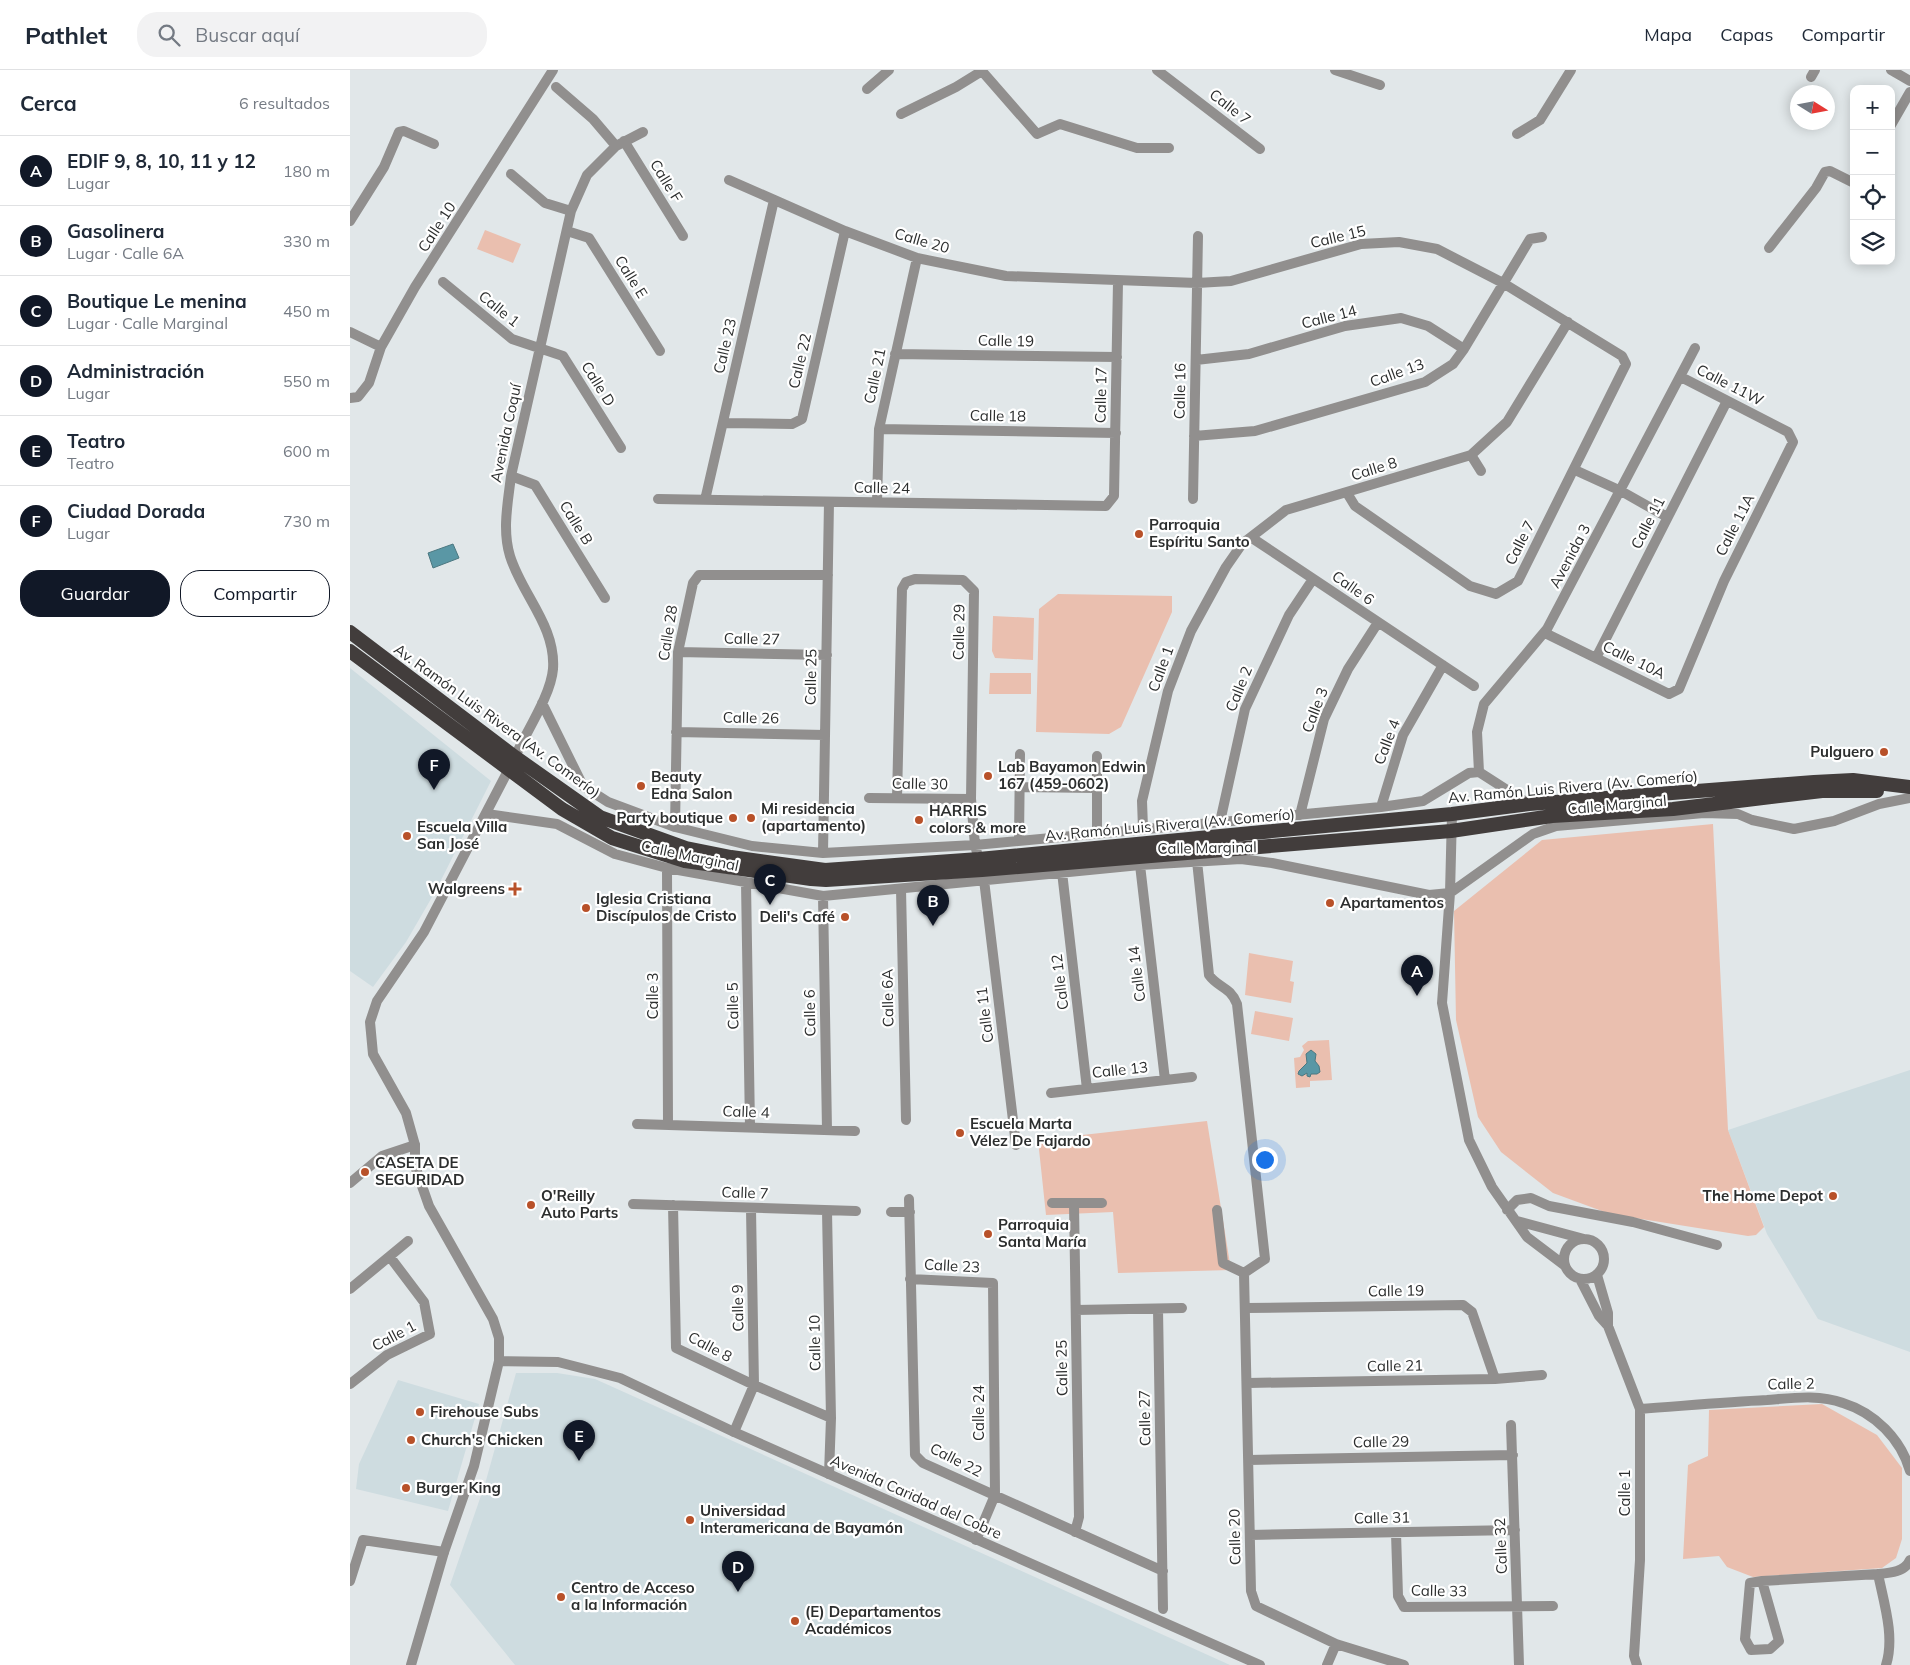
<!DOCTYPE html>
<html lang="es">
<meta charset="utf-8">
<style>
body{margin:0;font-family:Mulish,sans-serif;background:#f2f2f3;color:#1f2937}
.controls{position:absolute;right:15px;top:15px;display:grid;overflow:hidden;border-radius:10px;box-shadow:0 2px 12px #0003}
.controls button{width:45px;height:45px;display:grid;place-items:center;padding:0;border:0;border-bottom:1px solid #e0e1e3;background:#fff;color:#1f2937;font:25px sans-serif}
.compass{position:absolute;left:1440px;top:15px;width:45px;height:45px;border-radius:50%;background:#fff;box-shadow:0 2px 12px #0003;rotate:101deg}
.you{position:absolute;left:914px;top:1089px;width:18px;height:18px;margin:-12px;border:4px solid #fff;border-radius:50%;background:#1a73e8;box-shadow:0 0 0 8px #1a73e833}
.badge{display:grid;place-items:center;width:32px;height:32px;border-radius:50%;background:#111827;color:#fff;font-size:16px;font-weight:700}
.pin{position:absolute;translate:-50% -41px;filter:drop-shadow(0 1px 2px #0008)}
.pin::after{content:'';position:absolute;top:26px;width:18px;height:15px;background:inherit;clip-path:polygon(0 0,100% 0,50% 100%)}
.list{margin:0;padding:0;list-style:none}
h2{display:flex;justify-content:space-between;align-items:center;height:65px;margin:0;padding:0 20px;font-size:21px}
h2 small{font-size:16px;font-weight:400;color:#747a83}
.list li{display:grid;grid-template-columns:32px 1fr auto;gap:15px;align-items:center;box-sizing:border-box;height:70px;padding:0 20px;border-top:1px solid #e0e1e3}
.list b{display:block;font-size:19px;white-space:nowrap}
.list p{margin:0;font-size:16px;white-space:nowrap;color:#747a83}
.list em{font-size:16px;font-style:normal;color:#747a83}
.actions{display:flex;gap:10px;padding:15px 20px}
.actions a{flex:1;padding:11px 0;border:1px solid #111827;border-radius:20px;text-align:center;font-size:18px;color:#111827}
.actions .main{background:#111827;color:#fff}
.icon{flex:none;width:28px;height:28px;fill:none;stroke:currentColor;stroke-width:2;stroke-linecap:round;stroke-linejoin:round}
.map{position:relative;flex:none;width:1560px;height:1595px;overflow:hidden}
header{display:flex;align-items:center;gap:30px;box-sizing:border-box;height:70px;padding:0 25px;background:#fff;border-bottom:1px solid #e0e1e3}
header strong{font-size:24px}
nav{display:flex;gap:28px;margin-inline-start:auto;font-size:18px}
.search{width:350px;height:45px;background:#f2f2f3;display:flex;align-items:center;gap:12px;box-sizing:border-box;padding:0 18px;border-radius:20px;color:#747a83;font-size:19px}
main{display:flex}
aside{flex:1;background:#fff}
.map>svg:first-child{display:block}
</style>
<header>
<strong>Pathlet</strong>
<div class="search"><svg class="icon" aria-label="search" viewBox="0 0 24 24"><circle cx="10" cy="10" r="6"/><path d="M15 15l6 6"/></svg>Buscar aquí</div>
<nav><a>Mapa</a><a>Capas</a><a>Compartir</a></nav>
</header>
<main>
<aside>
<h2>Cerca<small>6 resultados</small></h2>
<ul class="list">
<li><span class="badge">A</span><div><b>EDIF 9, 8, 10, 11 y 12</b><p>Lugar</p></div><em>180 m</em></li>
<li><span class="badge">B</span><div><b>Gasolinera</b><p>Lugar · Calle 6A</p></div><em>330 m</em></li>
<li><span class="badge">C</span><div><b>Boutique Le menina</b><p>Lugar · Calle Marginal</p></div><em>450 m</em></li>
<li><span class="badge">D</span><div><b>Administración</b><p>Lugar</p></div><em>550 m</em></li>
<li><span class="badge">E</span><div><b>Teatro</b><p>Teatro</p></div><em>600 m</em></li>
<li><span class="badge">F</span><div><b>Ciudad Dorada</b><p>Lugar</p></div><em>730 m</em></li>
</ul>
<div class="actions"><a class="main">Guardar</a><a>Compartir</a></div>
</aside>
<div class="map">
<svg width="1560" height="1595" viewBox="0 0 1560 1595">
<rect width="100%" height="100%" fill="#e1e7e9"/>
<path fill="#cedce0" d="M0,598L141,711L85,822L56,872L23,917L0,901Z
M1560,1000V1282L1468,1249L1417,1164L1378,1060Z
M166,1303H207L245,1309L880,1595H165L100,1515L135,1414Z
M48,1310L129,1334L98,1441L6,1419L9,1394Z"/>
<path fill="#eabfaf" d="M135,160L171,174L163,193L127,179Z
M708,524L822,526V542L771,657L759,664L686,662L689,539Z
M643,546L684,548L683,590L645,588L642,581Z
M640,603H681V624H639Z
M1363,754L1378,1060L1414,1157L1406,1165L1398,1166L1260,1144L1203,1123L1151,1082L1128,1047L1106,950L1104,841L1192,770Z
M899,883L943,891L940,911L944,912L941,933L895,925Z
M905,941L943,948L939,971L901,964Z
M979,970L982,1010L960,1011V1017L946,1018L944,988L950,987L954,980L952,976L958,971Z
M857,1051L881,1200L768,1203L763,1142L696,1145L688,1070Z
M1472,1334L1527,1365L1552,1398V1469L1546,1488L1532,1498L1403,1507L1377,1497L1369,1486L1333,1489L1338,1395L1358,1386L1359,1340Z"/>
<path fill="#5a97a5" stroke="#4c7881" d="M103,474L109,488L83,498L78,483Z
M961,980L966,984L965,991L969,996L970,1002L967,1004H961L960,1007L957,1006V1003L952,1006L948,1004L949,1001L957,993L956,984Z"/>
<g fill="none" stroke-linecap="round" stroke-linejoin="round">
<path stroke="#918f8e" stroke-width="10" d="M631,0L687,64L710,54L787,78H819
M807,0L910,79
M985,0L1030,15
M1541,0L1560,11
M1461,7L1465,0
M206,17L243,49L266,76
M517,19L539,0
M551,44L606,17L632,1
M1541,55L1560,22
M1167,64L1190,50L1221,0
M274,71L333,166
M161,104L195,133L221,141
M379,110L495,161L567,188L656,206L847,213L881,211L1011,174L1049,172L1087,179L1153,213L1272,286L1276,294L1168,511L1146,524L1120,516L1005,436L997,423
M0,151L34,97L49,62L54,61L84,74
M217,161L239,168L310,281
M1419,178L1466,118L1475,102L1480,101L1504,113
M93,212L162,269L213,286L271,378
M0,262L31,277
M545,284L767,287
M846,290L899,284L995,256L1051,248L1078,256L1114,279
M0,328L8,327L19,313L31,277L65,217L203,0
M373,353L442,354L452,349L495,161
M529,359L766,363
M844,366L905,361L1075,312L1103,294L1114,279L1180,169L1192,167
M1121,385L1131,401
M1225,400L1271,421L1317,447
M161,406L185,415L255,528
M308,429L756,436L764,426L768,212
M843,429L848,166
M355,430L424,130
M527,432L529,359L567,188
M902,468L1124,616
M1195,563L1319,624L1329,619L1374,511L1443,372L1438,362L1331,307
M328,582L477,585
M1246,588L1377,331
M192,633L233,716L258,732L325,757L402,776L473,783L625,775L1031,737L1073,731L1119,703L1129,702
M326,662L475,665
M165,687C176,662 201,625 203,599C206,556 172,525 160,486C152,460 158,432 161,406L221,141L237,105L266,76L293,62
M1129,702L1127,662L1134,634L1197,559L1345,278
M1129,702L1179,734
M669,717L747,718
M519,728L621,729
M547,728L552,519L556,512L565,509L613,510L624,521L621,729L625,775L634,810L666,1075
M1031,737L1053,665L1093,595
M137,744L207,754L265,784L317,798L473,826L790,795L891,789L922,793L1079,825L1100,823L1183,764L1206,756L1354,743L1388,744L1402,750L1444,759L1484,751L1529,734L1560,728
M1102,744L1100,823L1092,933L1119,1070L1142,1117L1177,1167L1214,1195
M950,745L974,649L998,599L1027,554
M870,752L895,639L939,545L963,509
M325,757L328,582L343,513L349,505H478
M793,758L792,731L818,621L841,561L876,497L892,474L936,440L1121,385L1157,352L1218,252
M747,763V686
M669,770L670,684
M473,783L479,432
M847,791L859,905C868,918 880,916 887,934L915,1189L894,1203L901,1521L906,1536L986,1574L1054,1595
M790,795L815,1010
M317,798L318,1054
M712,802L737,1019
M396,813L400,1057
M551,819L556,1050
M473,826L477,1060
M701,1023L842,1007
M287,1054L505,1061
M0,1113L32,1086L65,1075
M559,1129L565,1385L573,1393L813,1501
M702,1133H752
M283,1134L506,1141
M724,1134L729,1447L725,1462
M323,1135L326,1278L404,1315L481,1348
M867,1140L873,1193L894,1203
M1157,1140L1167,1130L1181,1128L1199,1136L1283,1152L1367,1175
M477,1141L481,1348L479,1404
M541,1142H560
M1167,1151L1234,1169
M1214 1189a20 20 0 1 1 40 0a20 20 0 1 1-40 0Z
M1247,1205L1258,1243V1256L1290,1339V1490L1284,1586L1287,1595
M560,1209L643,1213L645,1425L626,1470
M1230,1209L1249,1246L1258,1256
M0,1219L58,1171
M896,1238L1113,1235L1122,1242L1145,1309
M808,1239L813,1539
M726,1240L832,1238
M898,1313L1145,1309L1192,1305
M0,1314L37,1285L80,1264L74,1232L40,1187
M1290,1339C1332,1336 1375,1332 1417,1330C1442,1328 1469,1324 1493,1333C1525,1343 1551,1369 1560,1401
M1161,1355L1169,1595
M384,1362L404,1315L401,1139
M899,1390L1163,1385
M1046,1463L1048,1526L1054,1537L1203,1536
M900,1465L1165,1460
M1528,1504C1534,1533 1545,1567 1536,1595
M0,1511L13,1470L94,1482
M1412,1511L1429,1571L1420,1579L1401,1580L1395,1569L1400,1513L1412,1511L1528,1504C1540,1503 1555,1502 1560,1490
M977,1595L986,1574"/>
<path stroke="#918f8e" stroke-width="10" d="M149,1291L208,1292L270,1308L384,1362L910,1595
M61,1595L94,1482L124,1396L149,1291V1268L143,1249L79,1136L65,1096V1075L56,1043L23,984L20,952L27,931L74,862L162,693"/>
<path stroke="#423d3c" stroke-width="14" d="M0,562L165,687L250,747L336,778L381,787L475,800L629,789L1102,744L1179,734L1464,712L1503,710L1560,717
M0,581L212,739L262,768L335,791L461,809L476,810L632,800L1101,761L1202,746L1323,739L1472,721H1527"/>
</g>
<g fill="#b85129" stroke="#fff" stroke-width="2">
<circle cx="789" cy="464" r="5"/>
<circle cx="1534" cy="682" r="5"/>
<circle cx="638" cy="706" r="5"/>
<circle cx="291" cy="716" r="5"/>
<circle cx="383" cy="748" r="5"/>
<circle cx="401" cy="748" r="5"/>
<circle cx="569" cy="750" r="5"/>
<circle cx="57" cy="766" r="5"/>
<path d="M162.5 811.5h5v5h5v5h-5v5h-5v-5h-5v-5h5z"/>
<circle cx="980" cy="833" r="5"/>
<circle cx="236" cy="838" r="5"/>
<circle cx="495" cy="847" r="5"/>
<circle cx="610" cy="1063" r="5"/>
<circle cx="15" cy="1102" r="5"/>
<circle cx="1483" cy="1126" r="5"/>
<circle cx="181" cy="1135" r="5"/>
<circle cx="638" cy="1164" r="5"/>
<circle cx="70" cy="1342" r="5"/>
<circle cx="61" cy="1370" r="5"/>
<circle cx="56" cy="1418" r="5"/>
<circle cx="340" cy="1450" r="5"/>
<circle cx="211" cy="1527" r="5"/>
<circle cx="445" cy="1551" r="5"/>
</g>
<g text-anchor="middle" stroke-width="4.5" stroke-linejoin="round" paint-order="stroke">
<g font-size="15" fill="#2c2e2e" stroke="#fff">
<text transform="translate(880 37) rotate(38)" y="5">Calle 7</text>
<text transform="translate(316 111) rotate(58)" y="5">Calle F</text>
<text transform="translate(87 157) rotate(-57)" y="5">Calle 10</text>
<text transform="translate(988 167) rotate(-13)" y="5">Calle 15</text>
<text transform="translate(572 171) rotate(16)" y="5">Calle 20</text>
<text transform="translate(281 207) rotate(58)" y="5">Calle E</text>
<text transform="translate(149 239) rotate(39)" y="5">Calle 1</text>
<text transform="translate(979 247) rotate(-14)" y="5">Calle 14</text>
<text transform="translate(656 271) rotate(1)" y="5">Calle 19</text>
<text transform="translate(375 276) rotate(-77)" y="5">Calle 23</text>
<text transform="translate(450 291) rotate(-77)" y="5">Calle 22</text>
<text transform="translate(1047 303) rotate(-20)" y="5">Calle 13</text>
<text transform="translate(525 306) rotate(-78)" y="5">Calle 21</text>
<text transform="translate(248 314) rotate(58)" y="5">Calle D</text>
<text transform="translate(1380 315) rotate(27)" y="5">Calle 11W</text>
<text transform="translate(830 321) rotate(-89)" y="5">Calle 16</text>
<text transform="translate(751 325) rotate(-89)" y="5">Calle 17</text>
<text transform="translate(648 346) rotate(1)" y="5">Calle 18</text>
<text transform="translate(156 363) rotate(-78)" y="5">Avenida Coquí</text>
<text transform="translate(1024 399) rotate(-17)" y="5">Calle 8</text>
<text transform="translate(532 418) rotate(1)" y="5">Calle 24</text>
<text transform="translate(226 453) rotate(58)" y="5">Calle B</text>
<text transform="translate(1298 453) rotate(-63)" y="5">Calle 11</text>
<text transform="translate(1385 455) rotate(-63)" y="5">Calle 11A</text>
<text transform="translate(1170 473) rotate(-63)" y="5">Calle 7</text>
<text transform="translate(1220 486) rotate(-62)" y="5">Avenida 3</text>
<text transform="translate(1003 518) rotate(35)" y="5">Calle 6</text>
<text transform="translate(609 562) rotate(-89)" y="5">Calle 29</text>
<text transform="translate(318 563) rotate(-81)" y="5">Calle 28</text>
<text transform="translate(402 569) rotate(1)" y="5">Calle 27</text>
<text transform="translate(1284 590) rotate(26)" y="5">Calle 10A</text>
<text transform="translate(811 599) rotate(-70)" y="5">Calle 1</text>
<text transform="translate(461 607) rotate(-89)" y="5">Calle 25</text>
<text transform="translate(889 619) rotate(-68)" y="5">Calle 2</text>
<text transform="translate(965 640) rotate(-69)" y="5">Calle 3</text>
<text transform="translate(401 648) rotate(1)" y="5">Calle 26</text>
<text transform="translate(147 651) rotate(36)" y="5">Av. Ramón Luis Rivera (Av. Comerío)</text>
<text transform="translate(1037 672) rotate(-69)" y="5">Calle 4</text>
<text transform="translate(570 714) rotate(1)" y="5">Calle 30</text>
<text transform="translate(1223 717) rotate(-5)" y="5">Av. Ramón Luis Rivera (Av. Comerío)</text>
<text transform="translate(1267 735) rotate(-5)" y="5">Calle Marginal</text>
<text transform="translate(820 755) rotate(-5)" y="5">Av. Ramón Luis Rivera (Av. Comerío)</text>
<text transform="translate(857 778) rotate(-1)" y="5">Calle Marginal</text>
<text transform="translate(340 786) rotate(12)" y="5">Calle Marginal</text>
<text transform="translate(787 904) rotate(-97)" y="5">Calle 14</text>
<text transform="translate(710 912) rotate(-97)" y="5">Calle 12</text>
<text transform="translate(303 926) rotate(-90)" y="5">Calle 3</text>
<text transform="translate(538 928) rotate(-91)" y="5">Calle 6A</text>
<text transform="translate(383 936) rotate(-91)" y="5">Calle 5</text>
<text transform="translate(460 943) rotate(-91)" y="5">Calle 6</text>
<text transform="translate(635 945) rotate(-97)" y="5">Calle 11</text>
<text transform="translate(770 1000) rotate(-6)" y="5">Calle 13</text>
<text transform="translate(396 1042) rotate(2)" y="5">Calle 4</text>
<text transform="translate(395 1123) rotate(2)" y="5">Calle 7</text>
<text transform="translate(602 1196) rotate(3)" y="5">Calle 23</text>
<text transform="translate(1046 1221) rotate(-1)" y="5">Calle 19</text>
<text transform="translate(388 1238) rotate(-91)" y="5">Calle 9</text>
<text transform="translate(44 1266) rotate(-28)" y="5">Calle 1</text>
<text transform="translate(465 1273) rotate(-91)" y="5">Calle 10</text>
<text transform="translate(360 1277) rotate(28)" y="5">Calle 8</text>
<text transform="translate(1045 1296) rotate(-1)" y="5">Calle 21</text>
<text transform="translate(712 1298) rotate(-91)" y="5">Calle 25</text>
<text transform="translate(1441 1314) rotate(-1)" y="5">Calle 2</text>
<text transform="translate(629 1343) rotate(-90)" y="5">Calle 24</text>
<text transform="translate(795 1348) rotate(-91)" y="5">Calle 27</text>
<text transform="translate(1031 1372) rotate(-1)" y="5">Calle 29</text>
<text transform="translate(606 1390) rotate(27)" y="5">Calle 22</text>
<text transform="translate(1275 1423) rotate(-90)" y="5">Calle 1</text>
<text transform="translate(566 1427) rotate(24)" y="5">Avenida Caridad del Cobre</text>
<text transform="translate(1032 1448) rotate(-1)" y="5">Calle 31</text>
<text transform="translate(885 1467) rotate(-91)" y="5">Calle 20</text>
<text transform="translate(1151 1476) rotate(-92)" y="5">Calle 32</text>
<text transform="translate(1089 1521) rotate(1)" y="5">Calle 33</text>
</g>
<g font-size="15" font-weight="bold" fill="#2c2e2e" stroke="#fff" text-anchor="start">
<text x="799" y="460">Parroquia<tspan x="799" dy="17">Espíritu Santo</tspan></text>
<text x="1524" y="687" text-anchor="end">Pulguero</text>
<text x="648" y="702">Lab Bayamon Edwin<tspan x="648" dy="17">167 (459-0602)</tspan></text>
<text x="301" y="712">Beauty<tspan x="301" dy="17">Edna Salon</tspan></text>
<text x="411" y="744">Mi residencia<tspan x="411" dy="17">(apartamento)</tspan></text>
<text x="579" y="746">HARRIS<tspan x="579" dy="17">colors &amp; more</tspan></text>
<text x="373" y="753" text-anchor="end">Party boutique</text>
<text x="67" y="762">Escuela Villa<tspan x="67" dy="17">San José</tspan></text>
<text x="155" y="824" text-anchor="end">Walgreens</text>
<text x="246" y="834">Iglesia Cristiana<tspan x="246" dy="17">Discípulos de Cristo</tspan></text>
<text x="990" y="838">Apartamentos</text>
<text x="485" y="852" text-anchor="end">Deli's Café</text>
<text x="620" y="1059">Escuela Marta<tspan x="620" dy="17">Vélez De Fajardo</tspan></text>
<text x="25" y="1098">CASETA DE<tspan x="25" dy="17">SEGURIDAD</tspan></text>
<text x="191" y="1131">O'Reilly<tspan x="191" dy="17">Auto Parts</tspan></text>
<text x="1473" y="1131" text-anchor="end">The Home Depot</text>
<text x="648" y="1160">Parroquia<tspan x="648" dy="17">Santa María</tspan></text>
<text x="80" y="1347">Firehouse Subs</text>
<text x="71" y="1375">Church's Chicken</text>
<text x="66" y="1423">Burger King</text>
<text x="350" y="1446">Universidad<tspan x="350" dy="17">Interamericana de Bayamón</tspan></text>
<text x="221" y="1523">Centro de Acceso<tspan x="221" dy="17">a la Información</tspan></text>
<text x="455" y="1547">(E) Departamentos<tspan x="455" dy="17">Académicos</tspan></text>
</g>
</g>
</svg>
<div class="controls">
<button>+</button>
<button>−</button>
<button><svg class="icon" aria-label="locate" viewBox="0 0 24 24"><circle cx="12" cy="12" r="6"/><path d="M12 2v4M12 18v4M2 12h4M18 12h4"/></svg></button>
<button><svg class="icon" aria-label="layers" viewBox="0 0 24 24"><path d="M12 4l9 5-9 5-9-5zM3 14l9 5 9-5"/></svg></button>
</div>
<svg class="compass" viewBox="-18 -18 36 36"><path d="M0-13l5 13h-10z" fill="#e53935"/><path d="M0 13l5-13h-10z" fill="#747a83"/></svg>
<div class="you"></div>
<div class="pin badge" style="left:1067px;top:926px">A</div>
<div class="pin badge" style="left:583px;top:856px">B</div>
<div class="pin badge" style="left:420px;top:835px">C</div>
<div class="pin badge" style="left:388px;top:1522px">D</div>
<div class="pin badge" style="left:229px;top:1391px">E</div>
<div class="pin badge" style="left:84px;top:720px">F</div>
</div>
</main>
